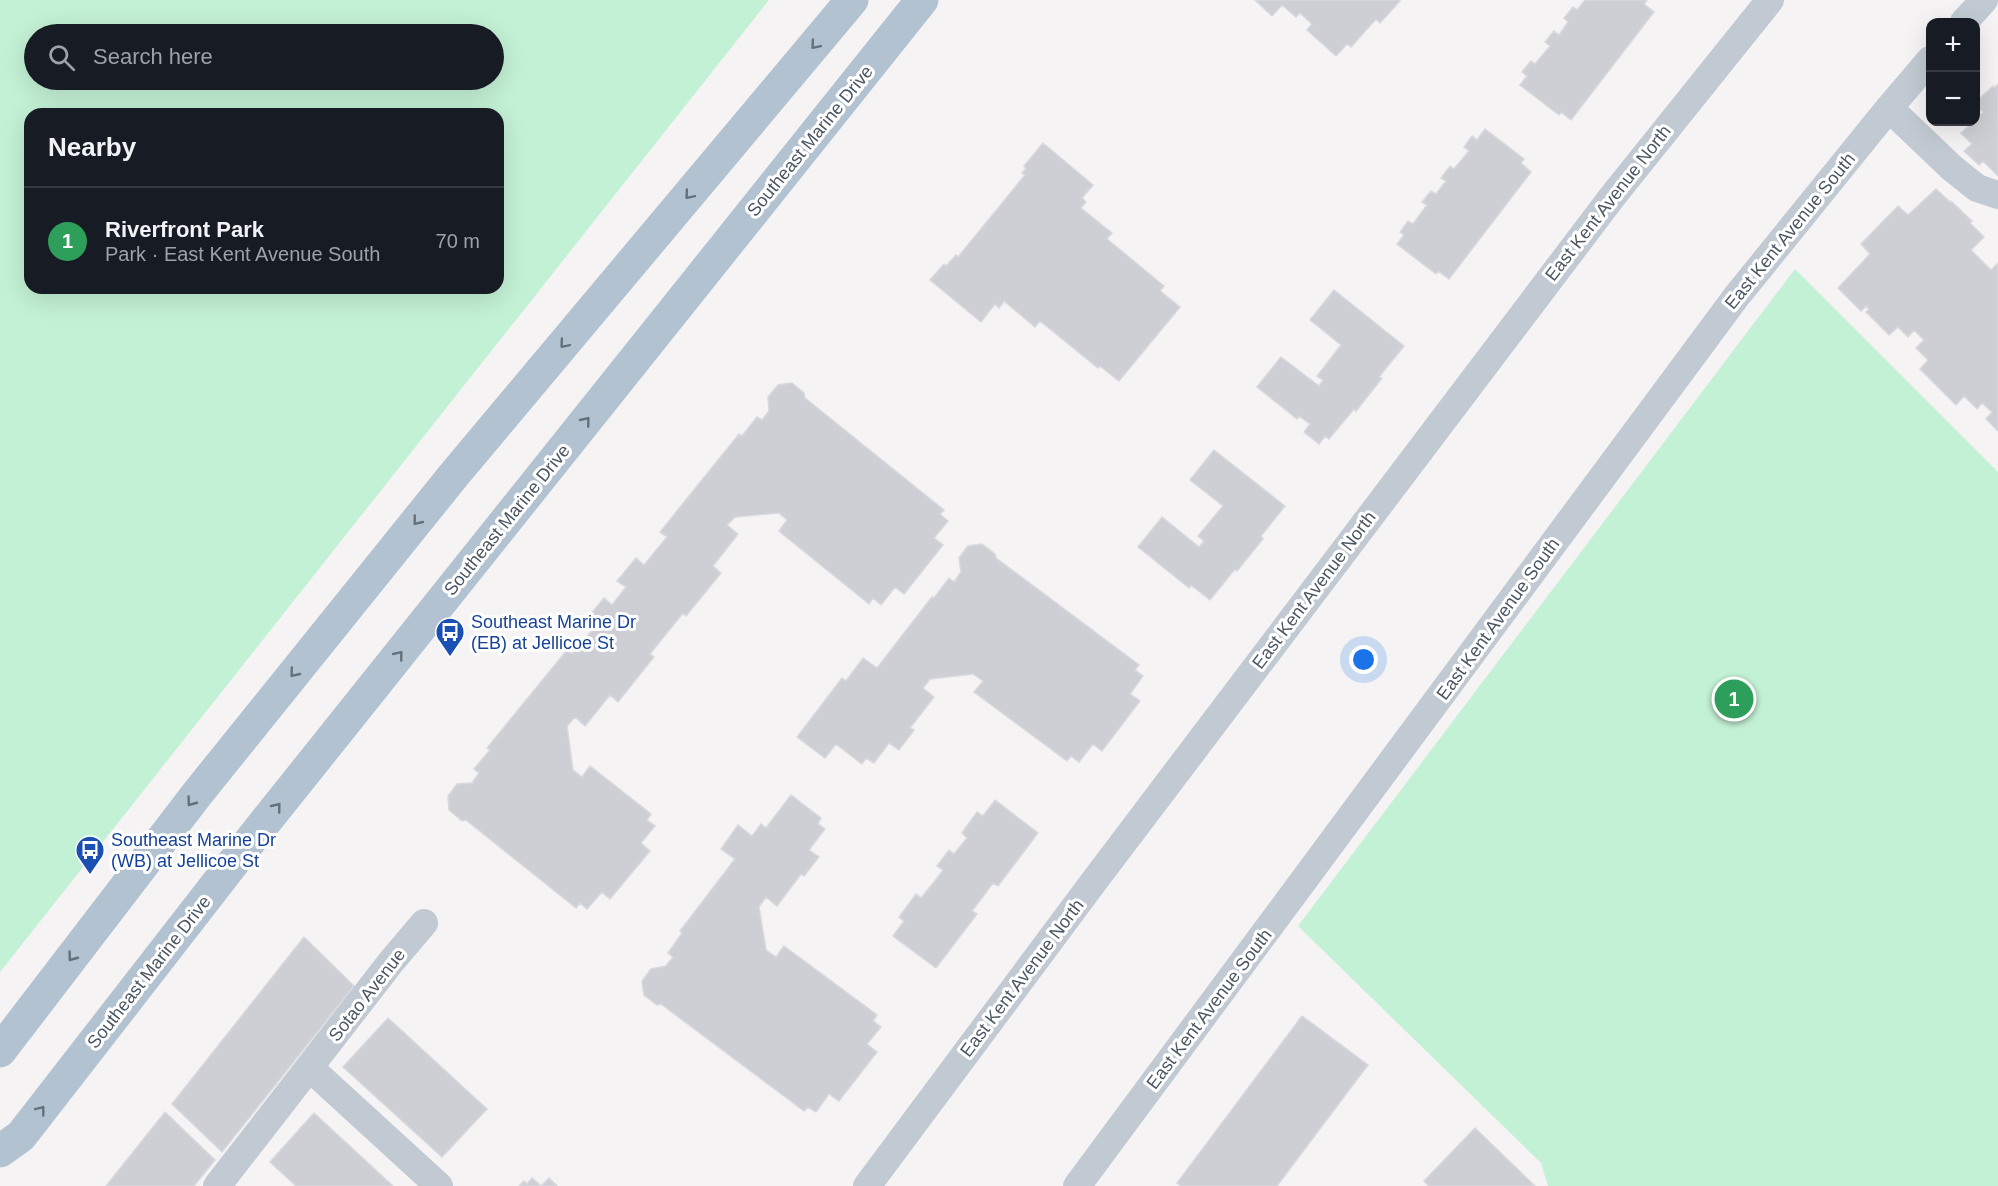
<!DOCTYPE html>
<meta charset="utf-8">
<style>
body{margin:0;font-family:Arial,sans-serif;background:#20242c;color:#f1f3f6}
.controls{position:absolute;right:18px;top:18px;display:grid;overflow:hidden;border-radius:12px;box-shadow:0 6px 24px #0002}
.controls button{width:54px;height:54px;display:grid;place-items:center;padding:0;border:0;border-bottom:2px solid #363941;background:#171b24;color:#f1f3f6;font:30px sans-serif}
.you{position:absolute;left:1364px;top:660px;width:21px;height:21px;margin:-15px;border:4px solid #fff;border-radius:50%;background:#1a73e8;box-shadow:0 0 0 9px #1a73e833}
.badge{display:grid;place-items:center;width:39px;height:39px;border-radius:50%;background:#1a73e8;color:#fff;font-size:20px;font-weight:700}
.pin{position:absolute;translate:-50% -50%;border:3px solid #fff;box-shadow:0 2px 6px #0006}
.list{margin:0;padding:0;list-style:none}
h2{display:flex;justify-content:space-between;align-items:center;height:78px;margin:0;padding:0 24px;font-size:26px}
h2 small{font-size:20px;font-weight:400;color:#9ea1a6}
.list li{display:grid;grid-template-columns:39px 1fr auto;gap:18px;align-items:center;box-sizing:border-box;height:108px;padding:0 24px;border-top:2px solid #363941}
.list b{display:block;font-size:22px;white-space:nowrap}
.list p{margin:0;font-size:20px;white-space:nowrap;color:#9ea1a6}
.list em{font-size:20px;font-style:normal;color:#9ea1a6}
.icon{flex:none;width:33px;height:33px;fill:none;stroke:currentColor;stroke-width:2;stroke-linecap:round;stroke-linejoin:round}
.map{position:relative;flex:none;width:1998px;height:1186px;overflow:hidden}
.search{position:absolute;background:#171b24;box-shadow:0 6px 24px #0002;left:24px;top:24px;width:480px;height:66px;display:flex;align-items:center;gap:15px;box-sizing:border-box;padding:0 21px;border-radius:33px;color:#9ea1a6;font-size:22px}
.panel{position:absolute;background:#171b24;box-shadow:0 6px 24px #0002;left:24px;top:108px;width:480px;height:186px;border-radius:18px}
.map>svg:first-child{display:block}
</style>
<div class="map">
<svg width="1998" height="1186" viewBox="0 0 1998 1186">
<rect width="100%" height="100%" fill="#f5f3f3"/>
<path fill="#c3f1d5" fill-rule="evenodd" d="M0,0H769L0,972ZM34,34H494V80H34ZM30,114H498V288H30Z
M1795,269L1998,472V1186H1548L1541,1163L1298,926Z"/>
<path fill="#cdcfd5" stroke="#d7d9de" stroke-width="1.5" d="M1255,0H1400V1L1380,23L1376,19L1351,47L1347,44L1336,56L1307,30L1312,24L1300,13L1296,17L1282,5L1272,16Z
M1585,0H1647L1644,4L1654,12L1571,120L1561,112L1559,115L1520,85L1527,76L1522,72L1531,61L1535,64L1550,46L1545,42L1554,31L1559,35L1568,22L1564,18L1573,7L1577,10Z
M1998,84V176L1983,161L1979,165L1964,151L1972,144L1961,133L1973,122H1976V119L1983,112L1976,106L1979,103L1977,101L1993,86L1994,88Z
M1485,129L1524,159L1521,163L1531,172L1449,279L1438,271L1436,274L1397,244L1404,235L1400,232L1408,221L1413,224L1427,205L1422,202L1431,191L1436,194L1446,181L1441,178L1450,166L1454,169L1469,151L1464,147L1472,136L1477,140Z
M1043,143L1093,185L1082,198L1086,202L1081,208L1112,233L1107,239L1164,286L1160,291L1180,307L1119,381L1100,366L1098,368L1040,321L1035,327L1004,301L999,308L995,304L981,322L930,280L944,264L946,266L956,255L958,257L1025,175L1022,173L1026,168L1024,166Z
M1936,189L1950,202L1951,201L1972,221L1970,223L1984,237L1971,250L1991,270L1998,263V431L1986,419L1992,412L1982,403L1977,409L1964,396L1956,405L1920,369L1928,360L1916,348L1924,340L1914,330L1908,337L1898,327L1889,335L1866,312L1869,309L1866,306L1861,311L1838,288L1870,254L1861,244L1898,206L1908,215Z
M1334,290L1404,346L1379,377L1382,378L1356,411L1354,409L1329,439L1325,436L1319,444L1304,432L1310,424L1299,416L1297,419L1257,387L1281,357L1319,386L1323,380L1317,376L1341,345L1310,320Z
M792,383L804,393L805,398L944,510L940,514L948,521L934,538L943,545L904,594L895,587L881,605L873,598L869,604L779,531L787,520L779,513L735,517L727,525L738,534L713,566L721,573L686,616L683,613L650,654L654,657L618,702L610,695L585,726L575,717L567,726L573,770L582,777L590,766L651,814L647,820L655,826L641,843L650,851L610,899L602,892L587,909L580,903L576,908L466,820L462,821L449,810L448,796L457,784L472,783L479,773L474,769L490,750L487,748L567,650L572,654L594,628L585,621L604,598L612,605L626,587L617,581L636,558L644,565L667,537L660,532L739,434L742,436L757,417L762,420L769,411L768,397L778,385Z
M1214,450L1285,506L1261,536L1263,539L1237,571L1235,569L1210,600L1191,585L1189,588L1138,547L1162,517L1199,547L1204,541L1198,536L1223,506L1190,480Z
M982,544L995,554L996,558L1139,665L1135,670L1143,676L1130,694L1140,701L1102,751L1093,744L1079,762L1071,756L1067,761L974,692L983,681L973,674L930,679L923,688L934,697L910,728L914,730L899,750L889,743L874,763L866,758L862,764L836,744L825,758L797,737L842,678L846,681L863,658L877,668L932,597L934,598L949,578L954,582L961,572L959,558L968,546Z
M791,795L821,818L818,824L825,829L809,850L819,857L804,876L801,874L777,906L766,897L759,907L766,950L776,957L784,946L877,1015L873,1021L881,1027L867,1044L877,1052L839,1101L829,1094L816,1112L808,1107L804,1111L661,1004L657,1005L644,995L642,981L651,969L666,966L673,957L668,953L682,933L680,931L735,859L721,849L738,825L752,836L761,824L766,828Z
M995,800L1038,833L998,886L993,883L972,911L977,914L936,968L893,936L904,921L899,917L916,894L921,898L934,882L943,870L937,866L949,850L954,854L967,838L962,833L977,812L983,816Z
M304,937L354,986L222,1152L172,1104Z
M1302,1016L1368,1065L1277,1186H1181L1177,1183Z
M388,1018L487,1109L442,1157L343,1067Z
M165,1112L215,1160L194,1186H106Z
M314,1113L393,1186H296L270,1162Z
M1475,1128L1535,1186H1429L1424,1181Z
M532,1178L541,1186L549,1178L557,1186H519L524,1181L527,1184Z"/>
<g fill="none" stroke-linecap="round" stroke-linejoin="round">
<path stroke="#c1cad2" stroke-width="28" d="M1964,22L1984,0
M1889,108L1952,168L1977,188L1998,195
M310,1068L439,1186
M217,1186L391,962L424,923
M867,1186L1095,880L1612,197L1770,0
M1077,1186L1736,297L1889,108L1930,60"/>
<path stroke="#b3c2d1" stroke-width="33" d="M0,1051L197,794L453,476L852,0
M0,1151L21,1136L254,836L922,0"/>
</g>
<defs><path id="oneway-chevron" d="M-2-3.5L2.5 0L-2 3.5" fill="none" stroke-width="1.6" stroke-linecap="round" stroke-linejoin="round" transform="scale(1.5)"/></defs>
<g stroke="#64717d">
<use href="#oneway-chevron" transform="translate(815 45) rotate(130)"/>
<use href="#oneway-chevron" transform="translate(689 195) rotate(130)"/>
<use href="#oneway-chevron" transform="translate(564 344) rotate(130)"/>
<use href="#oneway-chevron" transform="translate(586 421) rotate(-51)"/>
<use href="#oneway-chevron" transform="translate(417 521) rotate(129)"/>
<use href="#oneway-chevron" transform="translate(399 655) rotate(-51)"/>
<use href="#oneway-chevron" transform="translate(294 673) rotate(129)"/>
<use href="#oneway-chevron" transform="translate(191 802) rotate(127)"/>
<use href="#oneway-chevron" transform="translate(277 807) rotate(-51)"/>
<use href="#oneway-chevron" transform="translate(72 957) rotate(127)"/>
<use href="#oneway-chevron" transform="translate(41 1110) rotate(-52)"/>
</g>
<defs>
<g id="bus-pin" transform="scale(1.5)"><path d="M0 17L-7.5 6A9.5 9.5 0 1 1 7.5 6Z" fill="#1a4fb4" stroke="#fff"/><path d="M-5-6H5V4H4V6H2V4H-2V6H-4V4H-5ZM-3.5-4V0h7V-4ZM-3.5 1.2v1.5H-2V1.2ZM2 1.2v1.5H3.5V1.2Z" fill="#fff"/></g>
</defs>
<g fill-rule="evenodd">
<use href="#bus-pin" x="450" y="632"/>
<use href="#bus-pin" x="90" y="850"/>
</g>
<g text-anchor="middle" stroke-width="6" stroke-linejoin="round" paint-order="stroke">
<g font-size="18" fill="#4a5661" stroke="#fff">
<text transform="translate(810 141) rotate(-51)" y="6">Southeast Marine Drive</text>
<text transform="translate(1608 203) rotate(-52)" y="6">East Kent Avenue North</text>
<text transform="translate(1790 231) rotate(-51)" y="6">East Kent Avenue South</text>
<text transform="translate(507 520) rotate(-51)" y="6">Southeast Marine Drive</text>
<text transform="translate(1314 590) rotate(-53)" y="6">East Kent Avenue North</text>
<text transform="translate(1498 619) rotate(-54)" y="6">East Kent Avenue South</text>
<text transform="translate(149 972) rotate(-52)" y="6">Southeast Marine Drive</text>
<text transform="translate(1022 978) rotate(-53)" y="6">East Kent Avenue North</text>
<text transform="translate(367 995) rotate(-52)" y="6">Sotao Avenue</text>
<text transform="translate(1209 1009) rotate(-53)" y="6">East Kent Avenue South</text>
</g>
<g font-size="18" fill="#164399" stroke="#fff" text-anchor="start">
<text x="471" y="628">Southeast Marine Dr<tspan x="471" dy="21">(EB) at Jellicoe St</tspan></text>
<text x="111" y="846">Southeast Marine Dr<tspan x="111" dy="21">(WB) at Jellicoe St</tspan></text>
</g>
</g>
</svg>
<div class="controls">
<button>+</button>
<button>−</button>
</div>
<div class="you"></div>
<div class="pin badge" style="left:1734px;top:699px;background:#2e9e5b">1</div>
<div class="search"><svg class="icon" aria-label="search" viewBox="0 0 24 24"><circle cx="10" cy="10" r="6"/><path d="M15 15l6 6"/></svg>Search here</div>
<section class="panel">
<h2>Nearby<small></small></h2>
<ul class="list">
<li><span class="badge" style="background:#2e9e5b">1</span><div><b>Riverfront Park</b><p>Park · East Kent Avenue South</p></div><em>70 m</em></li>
</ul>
</section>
</div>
